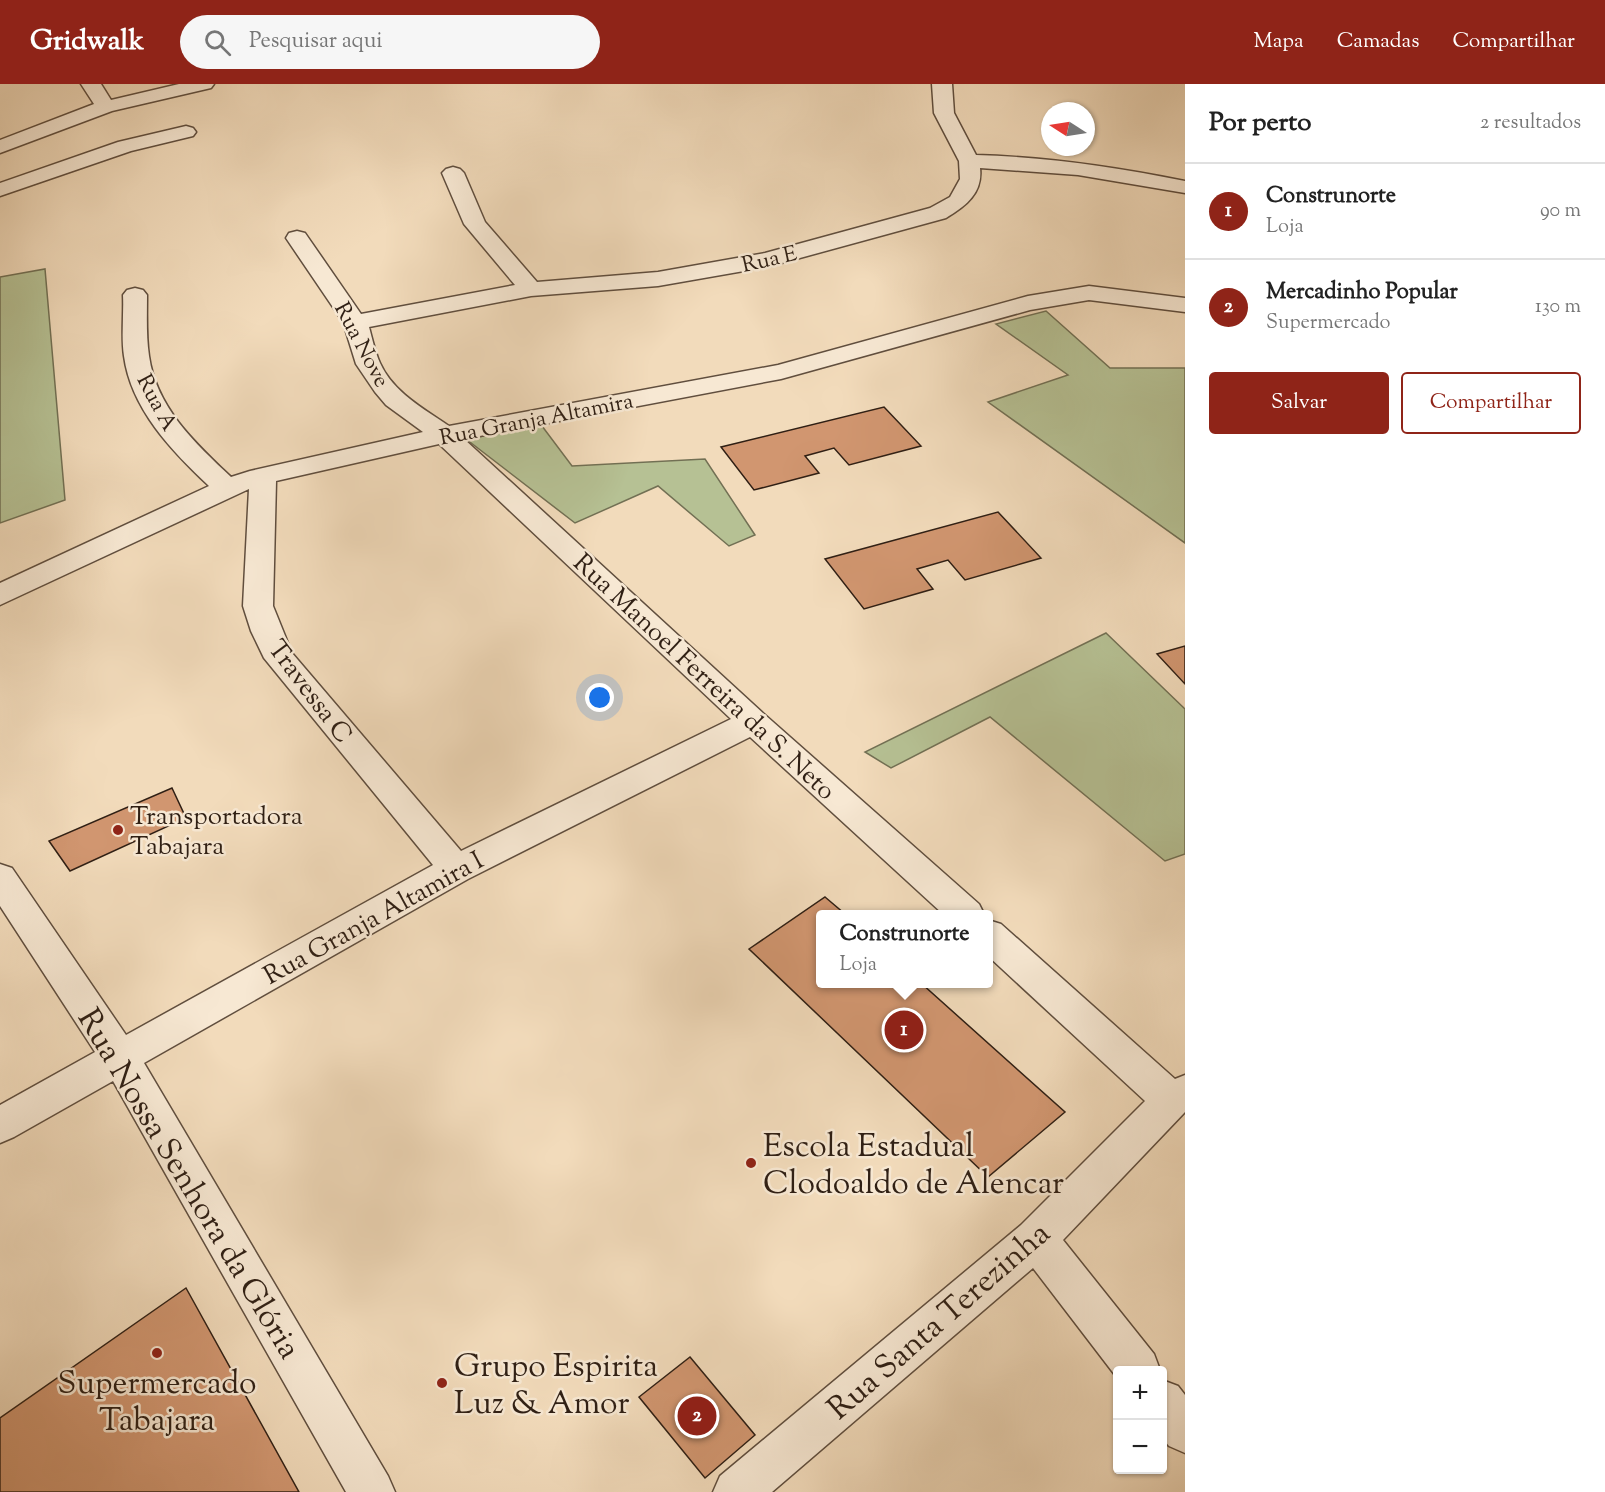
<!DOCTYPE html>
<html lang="pt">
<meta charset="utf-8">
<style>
body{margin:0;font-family:"Sorts Mill Goudy",serif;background:#f6f6f6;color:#222}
.controls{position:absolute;right:18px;bottom:18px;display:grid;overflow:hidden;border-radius:6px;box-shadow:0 2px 4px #0004}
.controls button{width:54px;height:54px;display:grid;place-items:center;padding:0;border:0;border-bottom:2px solid #e0e0e0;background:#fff;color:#222;font:30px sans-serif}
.compass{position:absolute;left:1041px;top:18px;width:54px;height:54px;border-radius:50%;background:#fff;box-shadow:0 2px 4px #0004;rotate:282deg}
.you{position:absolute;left:600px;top:614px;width:21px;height:21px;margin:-15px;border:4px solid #fff;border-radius:50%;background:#1a73e8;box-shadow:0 0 0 9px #1a73e833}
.badge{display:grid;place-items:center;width:39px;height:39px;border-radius:50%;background:#8f2418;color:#fff;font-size:20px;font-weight:700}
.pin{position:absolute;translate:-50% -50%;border:3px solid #fff;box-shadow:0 2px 6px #0006}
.popup{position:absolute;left:816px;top:826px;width:177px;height:78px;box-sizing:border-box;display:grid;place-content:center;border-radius:6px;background:#fff;filter:drop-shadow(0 2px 4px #0005);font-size:20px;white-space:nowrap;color:#767676}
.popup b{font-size:22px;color:#222}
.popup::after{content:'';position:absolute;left:50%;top:100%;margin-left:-12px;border:12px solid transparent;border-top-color:#fff}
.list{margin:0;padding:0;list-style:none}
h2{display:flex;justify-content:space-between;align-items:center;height:78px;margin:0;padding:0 24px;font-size:26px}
h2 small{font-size:20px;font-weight:400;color:#767676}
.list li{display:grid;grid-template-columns:39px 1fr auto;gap:18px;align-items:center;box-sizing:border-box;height:96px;padding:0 24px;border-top:2px solid #e0e0e0}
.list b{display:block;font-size:22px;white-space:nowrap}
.list p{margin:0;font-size:20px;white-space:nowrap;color:#767676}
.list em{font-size:20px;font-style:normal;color:#767676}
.actions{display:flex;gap:12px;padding:18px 24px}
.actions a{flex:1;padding:14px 0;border:2px solid #8f2418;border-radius:6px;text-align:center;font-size:21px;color:#8f2418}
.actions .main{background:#8f2418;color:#fff}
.icon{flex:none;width:33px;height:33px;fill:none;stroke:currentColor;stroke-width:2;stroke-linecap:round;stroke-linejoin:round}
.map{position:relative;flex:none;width:1185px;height:1408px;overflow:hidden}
header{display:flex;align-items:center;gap:36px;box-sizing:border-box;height:84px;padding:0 30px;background:#8f2418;color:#fff}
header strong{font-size:28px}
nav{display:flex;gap:33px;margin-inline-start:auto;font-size:21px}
.search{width:420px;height:54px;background:#f6f6f6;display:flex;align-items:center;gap:15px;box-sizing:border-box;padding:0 21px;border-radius:33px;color:#767676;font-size:22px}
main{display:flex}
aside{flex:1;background:#fff}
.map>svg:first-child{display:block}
</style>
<header>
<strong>Gridwalk</strong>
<div class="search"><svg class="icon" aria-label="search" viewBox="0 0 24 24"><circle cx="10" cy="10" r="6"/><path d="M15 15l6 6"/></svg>Pesquisar aqui</div>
<nav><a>Mapa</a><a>Camadas</a><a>Compartilhar</a></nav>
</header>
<main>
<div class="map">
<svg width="1185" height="1408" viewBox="0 0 1185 1408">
<rect width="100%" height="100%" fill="#f2dbbb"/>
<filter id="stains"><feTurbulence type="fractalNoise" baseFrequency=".00333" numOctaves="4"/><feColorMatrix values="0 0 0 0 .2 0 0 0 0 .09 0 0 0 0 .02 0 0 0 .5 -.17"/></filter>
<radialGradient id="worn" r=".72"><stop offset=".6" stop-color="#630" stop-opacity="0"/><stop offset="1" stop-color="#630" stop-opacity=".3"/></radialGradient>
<path fill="#b6c194" stroke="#727054" stroke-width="1.5" d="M45,185L65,416L0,439V193Z
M1046,227L1110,284H1185V459L988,318L1068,291L996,240Z
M542,342L572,382L705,375L755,451L729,462L658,402L575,439L466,355Z
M1106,549L1185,625V770L1165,777L990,633L891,684L865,668Z"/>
<path fill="#d19670" stroke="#2f1f14" stroke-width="1.5" d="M884,323L921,362L849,381L834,364L805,372L819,389L754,406L721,363Z
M998,428L1041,474L965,496L948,476L917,485L933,505L864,525L825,475Z
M1185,562V600L1157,570Z
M172,704L186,734L70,787L49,757Z
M825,813L845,830H820V900H922L1065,1028L988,1093L749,865Z
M186,1204L299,1408H0V1334Z
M690,1273L755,1351L705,1394L639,1313Z"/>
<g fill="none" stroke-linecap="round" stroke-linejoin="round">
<g stroke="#604e3e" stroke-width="3">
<path id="minor" d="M81,0H101L111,16L179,0H214L211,4L112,27L0,69V56L94,20Z
M932,0H952L954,29L976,71C1047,73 1116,83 1185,97V109L1078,91L980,84C983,109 966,122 946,134L767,183L658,202L531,212L369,243C372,254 375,268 380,279C393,308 424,325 449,342L778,281L1028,212L1089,202L1185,214V228L1089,216L1030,226L781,295L464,355L764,630L979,820L984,830H943L750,653L468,795L144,979L388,1392L395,1408H346L113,997L14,1053L0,1059V1021L95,968L0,822V780L12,784L126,951L433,781L264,574L251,547L243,522L249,405L0,521V499L209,402C172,367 131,325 124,272C121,252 124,231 123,211L127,206L135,204L143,206L147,211C147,231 146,252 149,272C156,323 195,359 231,393L250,387L423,348L386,321L375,308L356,280L343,238L286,154L289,149L297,147L305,149L361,230L515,201L464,140L442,89L446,85L453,83L460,85L464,89L485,138L537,198L658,188L765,169L930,124L950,113L960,95L959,77L934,29ZM439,360L731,635L461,767L292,569L273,522L276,397Z
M186,42L193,44L196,48L193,52L131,67L0,112V99L118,58Z
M988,836L1001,840L1175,995L1185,991V1028L1063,1156L1154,1270L1160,1286H1118V1295L1033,1184L772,1408H713L720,1392L1021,1141L1145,1017L988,872Z
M1162,1296L1178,1302L1185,1311V1369L1169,1362L1162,1354Z"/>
</g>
<use href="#minor" fill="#f7e8d3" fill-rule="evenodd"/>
</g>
<g fill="#8f2418" stroke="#f7e8d3" stroke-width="2">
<circle cx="118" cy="746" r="6"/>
<circle cx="751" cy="1079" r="6"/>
<circle cx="157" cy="1269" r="6"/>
<circle cx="442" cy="1299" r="6"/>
</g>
<g text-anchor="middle" stroke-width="5" stroke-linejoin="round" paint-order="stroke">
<g font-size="22" fill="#2f1f14" stroke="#f7e8d3">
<text transform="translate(769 174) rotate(-13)" y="8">Rua E</text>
<text transform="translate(363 260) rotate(62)" y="8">Rua Nove</text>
<text transform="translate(158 318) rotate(62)" y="8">Rua A</text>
<text transform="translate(536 334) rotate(-11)" y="8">Rua Granja Altamira</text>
</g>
<g font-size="26" fill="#2f1f14" stroke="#f7e8d3">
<text transform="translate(705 592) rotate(43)" y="9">Rua Manoel Ferreira da S. Neto</text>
<text transform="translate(311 607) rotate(53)" y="9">Travessa C</text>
<text transform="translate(373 833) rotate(-29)" y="9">Rua Granja Altamira I</text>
</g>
<g font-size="26" fill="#2f1f14" stroke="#f7e8d3" text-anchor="start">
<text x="130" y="740">Transportadora<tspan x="130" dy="30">Tabajara</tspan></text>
</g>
<g font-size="32" fill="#2f1f14" stroke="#f7e8d3" text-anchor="start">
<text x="763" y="1072">Escola Estadual<tspan x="763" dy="37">Clodoaldo de Alencar</tspan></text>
<text x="454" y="1292">Grupo Espirita<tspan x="454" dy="37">Luz &amp; Amor</tspan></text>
<text x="157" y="1309" text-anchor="middle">Supermercado<tspan x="157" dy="37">Tabajara</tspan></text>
</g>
<g font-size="32" fill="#2f1f14" stroke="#f7e8d3">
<text transform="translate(190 1099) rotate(59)" y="11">Rua Nossa Senhora da Glória</text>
<text transform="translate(938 1236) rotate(-41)" y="11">Rua Santa Terezinha</text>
</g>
</g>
<rect width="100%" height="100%" filter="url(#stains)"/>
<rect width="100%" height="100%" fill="url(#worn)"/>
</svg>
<div class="controls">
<button>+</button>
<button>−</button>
</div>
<svg class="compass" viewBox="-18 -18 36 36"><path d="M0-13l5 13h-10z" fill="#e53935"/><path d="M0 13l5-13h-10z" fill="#767676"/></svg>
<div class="you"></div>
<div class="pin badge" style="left:904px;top:946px">1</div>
<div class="popup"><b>Construnorte</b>Loja</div>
<div class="pin badge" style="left:697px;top:1332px">2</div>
</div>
<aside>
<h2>Por perto<small>2 resultados</small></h2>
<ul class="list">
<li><span class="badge">1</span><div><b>Construnorte</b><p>Loja</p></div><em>90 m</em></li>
<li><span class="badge">2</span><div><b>Mercadinho Popular</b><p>Supermercado</p></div><em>130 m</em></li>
</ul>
<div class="actions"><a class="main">Salvar</a><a>Compartilhar</a></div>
</aside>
</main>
